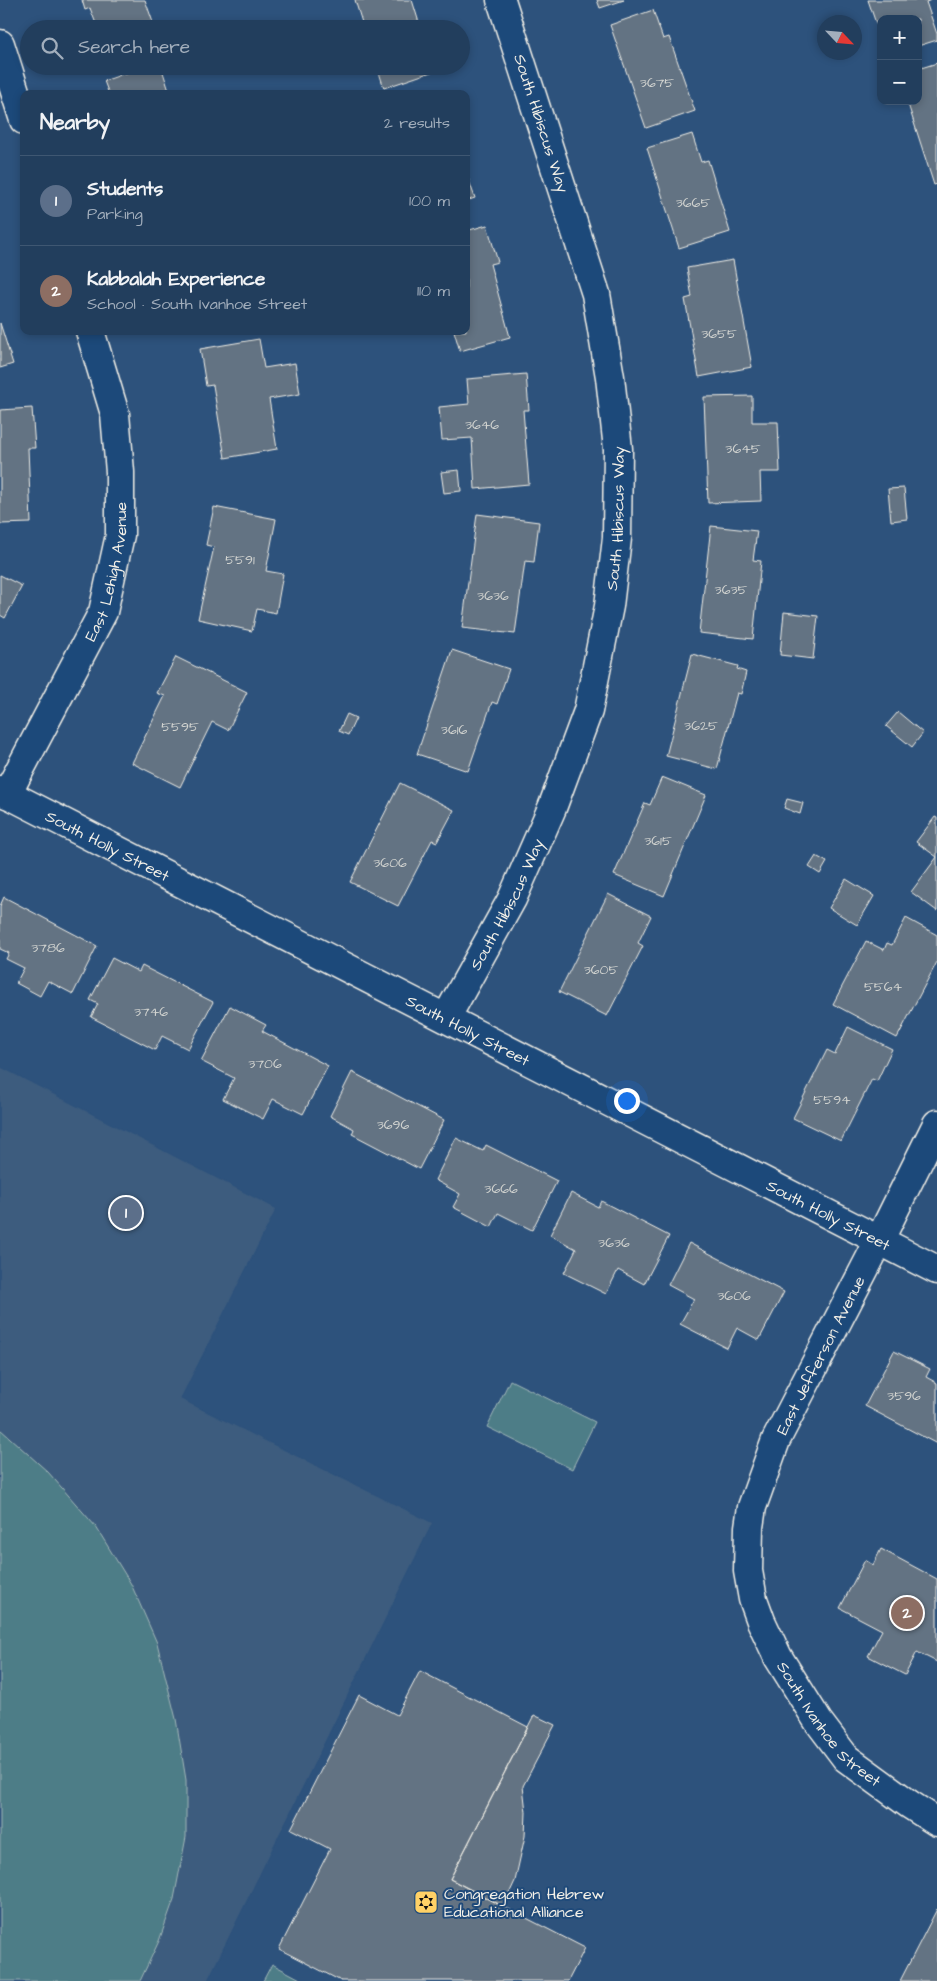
<!DOCTYPE html>
<meta charset="utf-8">
<style>
body{margin:0;font-family:"Architects Daughter",sans-serif;background:#2a4563;color:#f1f3f6}
.controls{position:absolute;right:15px;top:15px;display:grid;overflow:hidden;border-radius:10px;box-shadow:0 2px 8px #0003}
.controls button{width:45px;height:45px;display:grid;place-items:center;padding:0;border:0;border-bottom:1px solid #3f5772;background:#223e5d;color:#f1f3f6;font:25px sans-serif}
.compass{position:absolute;left:817px;top:15px;width:45px;height:45px;border-radius:50%;background:#223e5d;box-shadow:0 2px 8px #0003;rotate:116deg}
.you{position:absolute;left:626px;top:1100px;width:18px;height:18px;margin:-12px;border:4px solid #fff;border-radius:50%;background:#1a73e8;box-shadow:0 0 0 8px #1a73e833}
.badge{display:grid;place-items:center;width:32px;height:32px;border-radius:50%;background:#ffd166;color:#fff;font-size:16px;font-weight:700}
.pin{position:absolute;translate:-50% -50%;border:2px solid #fff;box-shadow:0 1px 5px #0006}
.list{margin:0;padding:0;list-style:none}
h2{display:flex;justify-content:space-between;align-items:center;height:65px;margin:0;padding:0 20px;font-size:21px}
h2 small{font-size:16px;font-weight:400;color:#a2aebc}
.list li{display:grid;grid-template-columns:32px 1fr auto;gap:15px;align-items:center;box-sizing:border-box;height:90px;padding:0 20px;border-top:1px solid #3f5772}
.list b{display:block;font-size:19px;white-space:nowrap}
.list p{margin:0;font-size:16px;white-space:nowrap;color:#a2aebc}
.list em{font-size:16px;font-style:normal;color:#a2aebc}
.icon{flex:none;width:28px;height:28px;fill:none;stroke:currentColor;stroke-width:2;stroke-linecap:round;stroke-linejoin:round}
.map{position:relative;flex:none;width:937px;height:1981px;overflow:hidden}
.search{position:absolute;background:#223e5d;box-shadow:0 2px 8px #0003;left:20px;top:20px;width:450px;height:55px;display:flex;align-items:center;gap:12px;box-sizing:border-box;padding:0 18px;border-radius:28px;color:#a2aebc;font-size:19px}
.panel{position:absolute;background:#223e5d;box-shadow:0 2px 8px #0003;left:20px;top:90px;width:450px;height:245px;border-radius:10px}
.map>svg:first-child{display:block}
</style>
<div class="map">
<svg width="937" height="1981" viewBox="0 0 937 1981">
<rect width="100%" height="100%" fill="#2d527c"/>
<filter id="ink" filterUnits="userSpaceOnUse"><feTurbulence type="fractalNoise" baseFrequency=".02" numOctaves="2"/><feDisplacementMap in="SourceGraphic" scale="10" xChannelSelector="R" yChannelSelector="G"/><feConvolveMatrix kernelMatrix="1 2 1 2 8 2 1 2 1" color-interpolation-filters="sRGB"/></filter>
<g filter="url(#ink)">
<path fill="#3d5c7e" d="M0,1067L276,1209L180,1399L432,1523L207,1981H0Z"/>
<path fill="#4e7d87" stroke="#a1b7b8" d="M510,1380L595,1422L572,1469L487,1427Z
M0,1429L48,1472L96,1527L131,1584L157,1643L176,1719L186,1780V1837L174,1899L159,1941L140,1981H0Z
M272,1964L304,1981H263Z"/>
<path fill="#637383" stroke="#f4f1e8" d="M82,0H145L155,28L98,29L90,8L85,10Z
M355,0H412L421,29H364Z
M597,0H624L600,8Z
M868,0H931L926,2L937,34V40L918,46V19H881V38Z
M653,10L663,39L669,37L695,111L646,128L610,25Z
M937,63V184L934,185L907,101H918V69Z
M146,66H161L170,94H109L104,81Z
M377,66H433L434,71L384,88Z
M692,134L701,162L708,160L730,232L679,248L647,148Z
M466,172L475,198L466,201Z
M487,225L498,262L490,264L510,337L460,351L454,331H466V231Z
M733,260L752,367L699,377L685,299L692,297L687,268Z
M0,323L13,364L0,368Z
M259,339L264,368L295,363L300,394L269,399L277,449L225,458L213,385L206,386L200,349Z
M526,374L529,410H523L529,484L475,489L472,438L442,440L439,407L469,404L467,379Z
M752,396V422H778L780,472H760L761,501L708,503L704,397Z
M32,408L35,448H28L31,523L0,524V410Z
M459,470L461,491L444,493L441,472Z
M904,488L907,519L891,521L888,489Z
M214,507L276,519L266,571L283,574L276,613L257,609L252,631L198,619L214,547L206,545Z
M477,514L539,522L534,562L525,561L515,634L462,628Z
M711,526L757,531L753,560L761,561L753,639L699,633Z
M0,575L22,586L5,618L0,615Z
M784,612L818,616L813,659L780,655Z
M452,650L509,669L497,704L492,702L468,771L417,754Z
M692,654L738,666L737,669L746,672L741,694L737,693L717,769L666,756Z
M176,657L247,692L228,730L212,722L180,787L132,763L165,696L157,693Z
M898,712L923,733L912,747L886,726Z
M347,714L356,718L348,735L339,731Z
M662,777L706,795L664,896L614,875L645,803L650,805Z
M400,783L454,810L437,842L432,840L398,906L350,882Z
M787,799L803,803L800,814L784,808Z
M935,817L937,818V911L911,892L937,857L916,842Z
M816,856L827,862L820,874L809,867Z
M846,879L874,896L857,925L829,908Z
M608,894L651,916L638,943L643,946L607,1016L559,992Z
M4,897L97,946L73,994L48,981L40,996L16,983L24,968L6,959L9,953L0,949V906Z
M906,918L937,935V962L897,1038L833,1004L866,941L884,950L887,943L892,945Z
M112,958L139,972L142,966L213,1002L188,1049L162,1036L155,1050L91,1017L98,1004L90,1000Z
M230,1006L266,1025L262,1031L328,1066L303,1114L273,1099L263,1119L223,1099L234,1078L201,1061Z
M848,1027L892,1049L877,1081L872,1079L841,1141L793,1118L827,1050L835,1054Z
M352,1072L444,1120L419,1169L352,1134L354,1129L330,1116Z
M456,1138L483,1151L486,1145L557,1181L532,1230L498,1213L491,1227L453,1207L460,1194L435,1180Z
M571,1193L598,1207L601,1201L669,1236L644,1284L618,1270L606,1294L564,1273L576,1249L550,1235Z
M689,1243L784,1292L759,1340L737,1328L727,1348L680,1324L694,1299L668,1285Z
M894,1351L930,1369L926,1377L937,1383V1444L865,1406Z
M881,1549L937,1579V1662L917,1652L905,1675L868,1656L882,1630L840,1608L865,1560L873,1565Z
M420,1671L528,1727L450,1879L585,1948L568,1981H341L279,1949L330,1849L291,1829L359,1695L397,1715Z
M534,1715L555,1725L523,1786L526,1812L525,1836L515,1881L503,1907L450,1879Z
M937,1909V1981H900Z"/>
<g fill="none" stroke-linecap="round" stroke-linejoin="round">
<g stroke="#f4f1e8" stroke-width="31">
<g id="street">
<path d="M0,44L24,120"/>
<path id="s1" d="M7,794L103,612L120,535V472L115,414L90,331"/>
<path id="s2" d="M446,1018L512,899L552,808L588,711L609,606L617,538L618,449L610,377L596,294L501,0"/>
<path d="M879,1241L937,1124"/>
</g>
</g>
<g stroke="#f4f1e8" stroke-width="31">
<g id="secondary">
<path id="s3" d="M0,790L937,1270"/>
<path id="s4" d="M879,1241L776,1440L752,1507L749,1527L748,1571L753,1599L761,1621L778,1657L818,1721L846,1758L909,1804L937,1822"/>
</g>
</g>
<use href="#street" stroke="#1f4a7a" stroke-width="28"/>
<use href="#secondary" stroke="#1f4a7a" stroke-width="28"/>
</g>
</g>
<defs>
<g id="synagogue-square" transform="scale(1.25)"><rect x="-9" y="-9" width="18" height="18" rx="4" fill="#ffd166" stroke="#1f4a7a"/><path d="M0-6.5L5.6 3.2H-5.6ZM0 6.5L5.6-3.2H-5.6Z" fill="#111"/></g>
</defs>
<g fill-rule="evenodd">
<use href="#synagogue-square" x="426" y="1902"/>
</g>
<g text-anchor="middle" stroke-width="4" stroke-linejoin="round" paint-order="stroke">
<g font-size="14" fill="#d0d2cf">
<text x="657" y="87">3675</text>
<text x="693" y="207">3665</text>
<text x="719" y="338">3655</text>
<text x="482" y="429">3646</text>
<text x="743" y="453">3645</text>
<text x="240" y="564">5591</text>
<text x="731" y="594">3635</text>
<text x="493" y="600">3636</text>
<text x="701" y="730">3625</text>
<text x="180" y="731">5595</text>
<text x="454" y="734">3616</text>
<text x="658" y="845">3615</text>
<text x="390" y="867">3606</text>
<text x="48" y="952">3786</text>
<text x="601" y="974">3605</text>
<text x="883" y="991">5564</text>
<text x="151" y="1016">3746</text>
<text x="265" y="1068">3706</text>
<text x="832" y="1104">5594</text>
<text x="393" y="1129">3696</text>
<text x="501" y="1193">3666</text>
<text x="614" y="1247">3636</text>
<text x="734" y="1300">3606</text>
<text x="904" y="1400">3596</text>
</g>
<g font-size="16" fill="#f4f1e8" stroke="#1f4a7a">
<text transform="translate(542 123) rotate(72)" y="6">South Hibiscus Way</text>
<text dy="6" stroke="none"><textPath href="#s2" startOffset="534">South Hibiscus Way</textPath></text>
<text dy="6" stroke="none"><textPath href="#s1" startOffset="246">East Lehigh Avenue</textPath></text>
<text dy="6" stroke="none"><textPath href="#s3" startOffset="121">South Holly Street</textPath></text>
<text dy="6" stroke="none"><textPath href="#s2" startOffset="129">South Hibiscus Way</textPath></text>
<text dy="6" stroke="none"><textPath href="#s3" startOffset="526">South Holly Street</textPath></text>
<text dy="6" stroke="none"><textPath href="#s3" startOffset="931">South Holly Street</textPath></text>
<text transform="translate(820 1355) rotate(-63)" y="6">East Jefferson Avenue</text>
<text dy="6" stroke="none"><textPath href="#s4" startOffset="536">South Ivanhoe Street</textPath></text>
</g>
<g font-size="16" fill="#f4f1e8" stroke="#1f4a7a" text-anchor="start">
<text x="444" y="1899">Congregation Hebrew<tspan x="444" dy="18">Educational Alliance</tspan></text>
</g>
</g>
</svg>
<div class="controls">
<button>+</button>
<button>−</button>
</div>
<svg class="compass" viewBox="-18 -18 36 36"><path d="M0-13l5 13h-10z" fill="#e53935"/><path d="M0 13l5-13h-10z" fill="#a2aebc"/></svg>
<div class="you"></div>
<div class="pin badge" style="left:126px;top:1213px;background:#5c6f8a">1</div>
<div class="pin badge" style="left:907px;top:1613px;background:#8d6e63">2</div>
<div class="search"><svg class="icon" aria-label="search" viewBox="0 0 24 24"><circle cx="10" cy="10" r="6"/><path d="M15 15l6 6"/></svg>Search here</div>
<section class="panel">
<h2>Nearby<small>2 results</small></h2>
<ul class="list">
<li><span class="badge" style="background:#5c6f8a">1</span><div><b>Students</b><p>Parking</p></div><em>100 m</em></li>
<li><span class="badge" style="background:#8d6e63">2</span><div><b>Kabbalah Experience</b><p>School · South Ivanhoe Street</p></div><em>110 m</em></li>
</ul>
</section>
</div>
